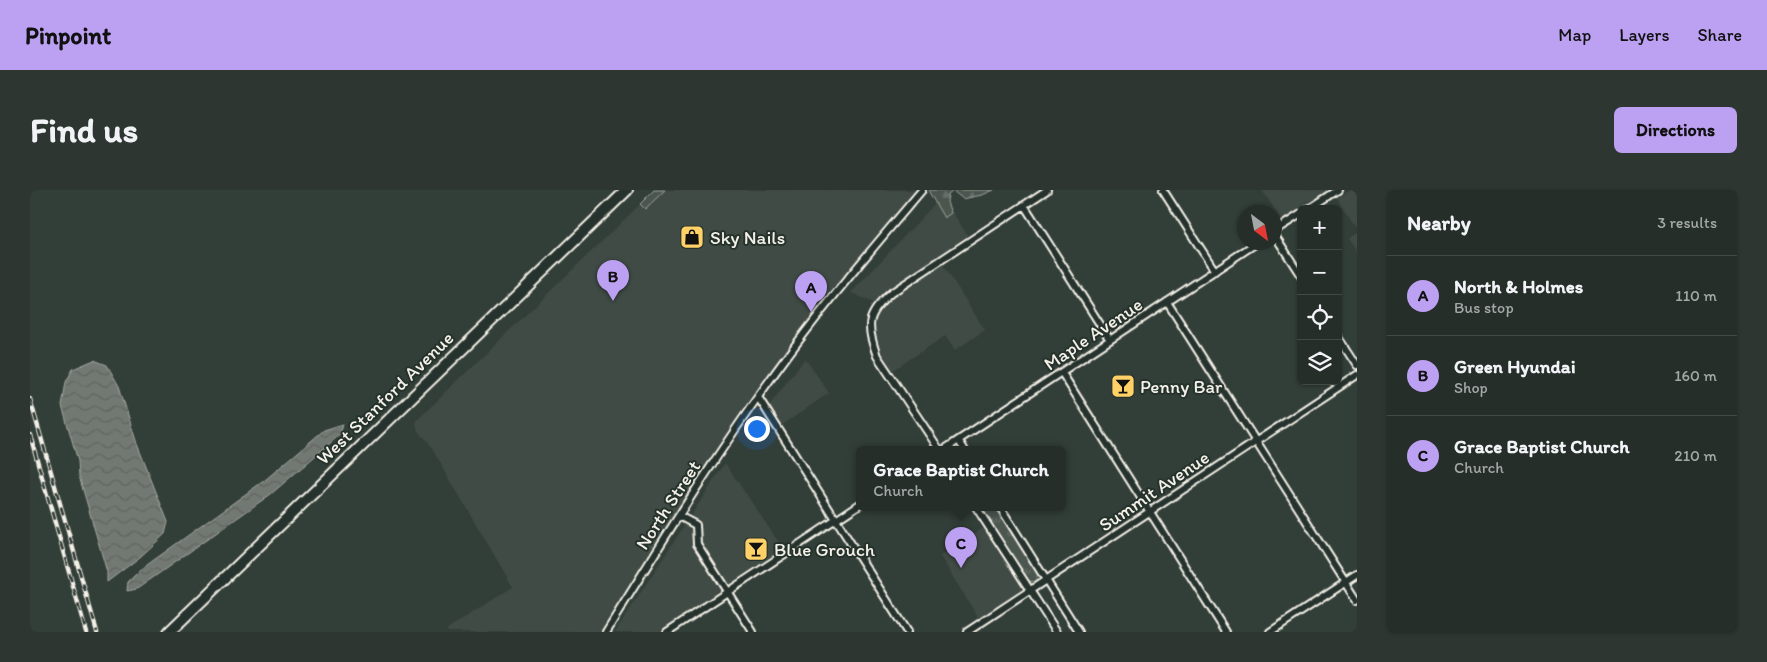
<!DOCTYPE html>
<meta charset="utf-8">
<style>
:root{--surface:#262e2a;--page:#2e3632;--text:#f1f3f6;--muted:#a4a8a8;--line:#424a47;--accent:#bca0f2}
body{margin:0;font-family:Itim,sans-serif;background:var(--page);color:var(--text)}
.controls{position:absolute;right:15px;top:15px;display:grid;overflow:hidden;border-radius:8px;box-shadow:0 1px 4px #0004}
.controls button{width:45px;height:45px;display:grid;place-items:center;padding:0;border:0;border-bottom:1px solid var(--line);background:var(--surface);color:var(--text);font:25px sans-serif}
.compass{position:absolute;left:1207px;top:15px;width:45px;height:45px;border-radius:50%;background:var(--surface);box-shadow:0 1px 4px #0004;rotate:148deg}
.you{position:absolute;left:726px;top:238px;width:18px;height:18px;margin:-12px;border:4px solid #fff;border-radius:50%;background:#1a73e8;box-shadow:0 0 0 8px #1a73e833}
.badge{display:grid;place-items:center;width:32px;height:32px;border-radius:50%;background:var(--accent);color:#111;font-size:16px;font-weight:700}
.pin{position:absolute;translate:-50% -41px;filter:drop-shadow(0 1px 2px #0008)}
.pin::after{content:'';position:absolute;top:26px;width:18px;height:15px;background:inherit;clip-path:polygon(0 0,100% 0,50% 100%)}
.popup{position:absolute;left:826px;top:256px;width:210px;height:65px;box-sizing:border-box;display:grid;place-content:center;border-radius:8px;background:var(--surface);filter:drop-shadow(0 1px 4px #0005);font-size:16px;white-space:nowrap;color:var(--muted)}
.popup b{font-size:19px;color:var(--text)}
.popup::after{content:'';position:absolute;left:50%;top:100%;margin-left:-10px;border:10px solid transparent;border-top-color:var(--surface)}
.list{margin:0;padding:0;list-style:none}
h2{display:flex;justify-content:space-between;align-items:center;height:65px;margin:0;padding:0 20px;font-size:21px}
h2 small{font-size:16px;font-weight:400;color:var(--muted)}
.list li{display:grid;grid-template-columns:32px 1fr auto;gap:15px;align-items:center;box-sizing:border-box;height:80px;padding:0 20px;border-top:1px solid var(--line)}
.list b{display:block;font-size:19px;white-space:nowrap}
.list p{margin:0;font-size:16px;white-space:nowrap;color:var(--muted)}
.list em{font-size:16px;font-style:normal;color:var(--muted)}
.icon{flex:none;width:28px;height:28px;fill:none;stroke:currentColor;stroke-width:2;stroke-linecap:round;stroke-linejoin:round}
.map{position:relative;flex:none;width:1327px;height:442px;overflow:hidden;border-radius:8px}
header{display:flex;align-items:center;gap:30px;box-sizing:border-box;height:70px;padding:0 25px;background:var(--accent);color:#111}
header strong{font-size:24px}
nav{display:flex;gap:28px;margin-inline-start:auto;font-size:18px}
.intro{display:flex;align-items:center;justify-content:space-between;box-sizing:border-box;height:120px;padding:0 30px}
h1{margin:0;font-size:35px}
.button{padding:12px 22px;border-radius:8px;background:var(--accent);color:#111;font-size:18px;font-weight:700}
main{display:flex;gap:30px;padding:0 30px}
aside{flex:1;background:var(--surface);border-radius:8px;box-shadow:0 1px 4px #0004}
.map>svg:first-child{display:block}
.built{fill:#404b44}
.grass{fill:url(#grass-tufts);stroke:#a0a49c}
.forest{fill:url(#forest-firs);stroke:#a0a49c}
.water{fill:url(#water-waves);stroke:#a6a9a1}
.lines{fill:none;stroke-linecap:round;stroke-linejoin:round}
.street-casing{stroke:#f4f1e8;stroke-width:10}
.primary-casing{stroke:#f4f1e8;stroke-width:14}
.street{stroke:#26332d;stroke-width:6}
.primary{stroke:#26332d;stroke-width:10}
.rail-casing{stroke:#f4f1e8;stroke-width:4.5}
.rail{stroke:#26332d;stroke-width:2.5;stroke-dasharray:8;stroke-linecap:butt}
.labels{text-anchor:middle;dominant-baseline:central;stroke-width:4;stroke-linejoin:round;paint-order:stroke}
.poi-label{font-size:19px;fill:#f4f1e8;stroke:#26332d;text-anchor:start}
.street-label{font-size:19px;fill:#f4f1e8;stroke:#26332d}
</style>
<header>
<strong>Pinpoint</strong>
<nav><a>Map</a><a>Layers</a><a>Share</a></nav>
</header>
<div class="intro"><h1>Find us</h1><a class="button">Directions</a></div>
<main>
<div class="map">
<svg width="1327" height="442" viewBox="0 0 1327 442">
<defs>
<pattern id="grass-tufts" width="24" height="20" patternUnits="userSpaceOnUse" patternTransform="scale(1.25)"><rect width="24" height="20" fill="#4c564f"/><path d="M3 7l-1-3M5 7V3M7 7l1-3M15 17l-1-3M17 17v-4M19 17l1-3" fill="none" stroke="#666f68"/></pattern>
<pattern id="forest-firs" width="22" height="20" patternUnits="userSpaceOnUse" patternTransform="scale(1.25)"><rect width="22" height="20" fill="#4c564f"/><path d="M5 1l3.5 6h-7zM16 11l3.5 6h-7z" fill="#666f68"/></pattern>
<pattern id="water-waves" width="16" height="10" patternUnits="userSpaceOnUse" patternTransform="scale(1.25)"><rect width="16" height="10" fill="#727972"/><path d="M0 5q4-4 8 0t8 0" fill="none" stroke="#60635e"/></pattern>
</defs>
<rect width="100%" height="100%" fill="#323e38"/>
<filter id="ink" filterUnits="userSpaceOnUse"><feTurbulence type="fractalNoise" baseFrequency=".02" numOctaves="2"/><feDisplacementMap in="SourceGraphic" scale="10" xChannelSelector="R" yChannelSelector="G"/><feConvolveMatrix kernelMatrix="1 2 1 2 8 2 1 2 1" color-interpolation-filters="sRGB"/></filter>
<g filter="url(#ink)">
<path class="built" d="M 625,0 L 885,0 L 799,103 L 722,206 L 647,318 L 570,442 L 418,442 L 417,439 L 483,397 L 402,259 L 388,241 L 386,234 L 387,230 Z
M 1232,0 L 1299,0 L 1252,31 Z
M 1320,0 L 1327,0 L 1327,41 L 1307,8 Z
M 912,6 L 938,46 L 856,100 L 844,113 L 821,103 Z
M 1327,42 L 1327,64 L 1317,48 Z
M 913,75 L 955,140 L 925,160 L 915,146 L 862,181 L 852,164 L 845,145 L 844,137 L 845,125 L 852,116 L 864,105 Z
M 775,168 L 799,203 L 751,236 L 738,217 Z
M 695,273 L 754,360 L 629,442 L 585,442 Z
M 955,337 L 995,399 L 949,429 L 910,366 Z"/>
<path class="grass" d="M 624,0 L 635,0 L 615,19 L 610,14 Z
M 950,317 L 966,317 L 1008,383 L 1006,391 L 1004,392 L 999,391 Z"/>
<path class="forest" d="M 900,0 L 964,0 L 952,5 L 933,9 L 923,1 L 918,5 L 917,12 L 921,23 L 914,28 L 899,2 Z"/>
<path class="water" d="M 64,170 L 77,175 L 89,196 L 107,254 L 138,332 L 135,344 L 110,367 L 77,392 L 77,382 L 49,286 L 48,271 L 32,216 L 36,192 L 43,179 Z
M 313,234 L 311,242 L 306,248 L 241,304 L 107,399 L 97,401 L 98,392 L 110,380 L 235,290 L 294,240 Z"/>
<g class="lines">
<g class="street-casing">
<path id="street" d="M 1133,0 L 1185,81
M 994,15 L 1080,150
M 1279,19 L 1308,0
M 1244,41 L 1271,24
M 1244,44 L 1271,86
M 1137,112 L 1327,410
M 1308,146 L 1327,175
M 1032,183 L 1196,442
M 728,207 L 877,442
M 929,251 L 934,259
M 909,259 L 847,166 C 836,135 836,125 861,103 L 1017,0
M 915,259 L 1228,52
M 946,317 L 1027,442
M 970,317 L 1049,442
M 649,326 L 666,335 L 667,354 L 723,442
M 576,442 C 635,347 694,251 761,161 C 802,106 847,53 892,0
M 637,442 L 830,314
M 937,442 L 1327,185
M 1240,442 L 1327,385"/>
</g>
<g class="primary-casing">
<path id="primary" d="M 139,442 L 597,0"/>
</g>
<use href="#street" class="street"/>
<use href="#primary" class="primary"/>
<g class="rail-casing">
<path id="rail" d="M 0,209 L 67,442
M 0,245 L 56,442"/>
</g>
<use href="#rail" class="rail"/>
</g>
</g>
<defs>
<g id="shop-square" transform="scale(1.25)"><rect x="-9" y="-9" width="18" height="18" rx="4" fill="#ffd166" stroke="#26332d"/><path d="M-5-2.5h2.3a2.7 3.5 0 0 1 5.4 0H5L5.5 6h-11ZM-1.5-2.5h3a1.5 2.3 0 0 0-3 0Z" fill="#111"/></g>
<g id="bar-square" transform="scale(1.25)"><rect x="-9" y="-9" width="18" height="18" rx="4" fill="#ffd166" stroke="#26332d"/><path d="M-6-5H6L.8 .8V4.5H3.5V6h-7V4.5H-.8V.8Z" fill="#111"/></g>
</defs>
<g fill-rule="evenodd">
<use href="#shop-square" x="662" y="47"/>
<use href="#bar-square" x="1093" y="196"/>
<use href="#bar-square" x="726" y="359"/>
</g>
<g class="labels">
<g class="poi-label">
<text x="680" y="47">Sky Nails</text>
<text x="1110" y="196">Penny Bar</text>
<text x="744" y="359">Blue Grouch</text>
</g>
<g class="street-label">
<text transform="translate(1063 144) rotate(-34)">Maple Avenue</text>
<text transform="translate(355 208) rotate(-44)">West Stanford Avenue</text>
<text transform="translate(1124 301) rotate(-34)">Summit Avenue</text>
<text transform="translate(638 315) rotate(-57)">North Street</text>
</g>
</g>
</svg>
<div class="controls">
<button>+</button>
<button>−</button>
<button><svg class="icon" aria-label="locate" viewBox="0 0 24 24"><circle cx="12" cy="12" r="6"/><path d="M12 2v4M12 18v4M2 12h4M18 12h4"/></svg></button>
<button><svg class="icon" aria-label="layers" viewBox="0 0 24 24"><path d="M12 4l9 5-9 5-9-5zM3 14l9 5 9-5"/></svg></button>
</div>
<svg class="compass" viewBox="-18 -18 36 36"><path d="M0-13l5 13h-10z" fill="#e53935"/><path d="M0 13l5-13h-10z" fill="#a4a8a8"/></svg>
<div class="you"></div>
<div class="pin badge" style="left:781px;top:122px">A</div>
<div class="pin badge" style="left:583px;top:111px">B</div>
<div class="pin badge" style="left:931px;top:378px">C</div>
<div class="popup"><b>Grace Baptist Church</b>Church</div>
</div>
<aside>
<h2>Nearby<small>3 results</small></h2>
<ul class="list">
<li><span class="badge">A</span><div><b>North &amp; Holmes</b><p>Bus stop</p></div><em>110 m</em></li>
<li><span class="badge">B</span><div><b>Green Hyundai</b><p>Shop</p></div><em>160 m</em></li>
<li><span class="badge">C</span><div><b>Grace Baptist Church</b><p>Church</p></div><em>210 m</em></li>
</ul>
</aside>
</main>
